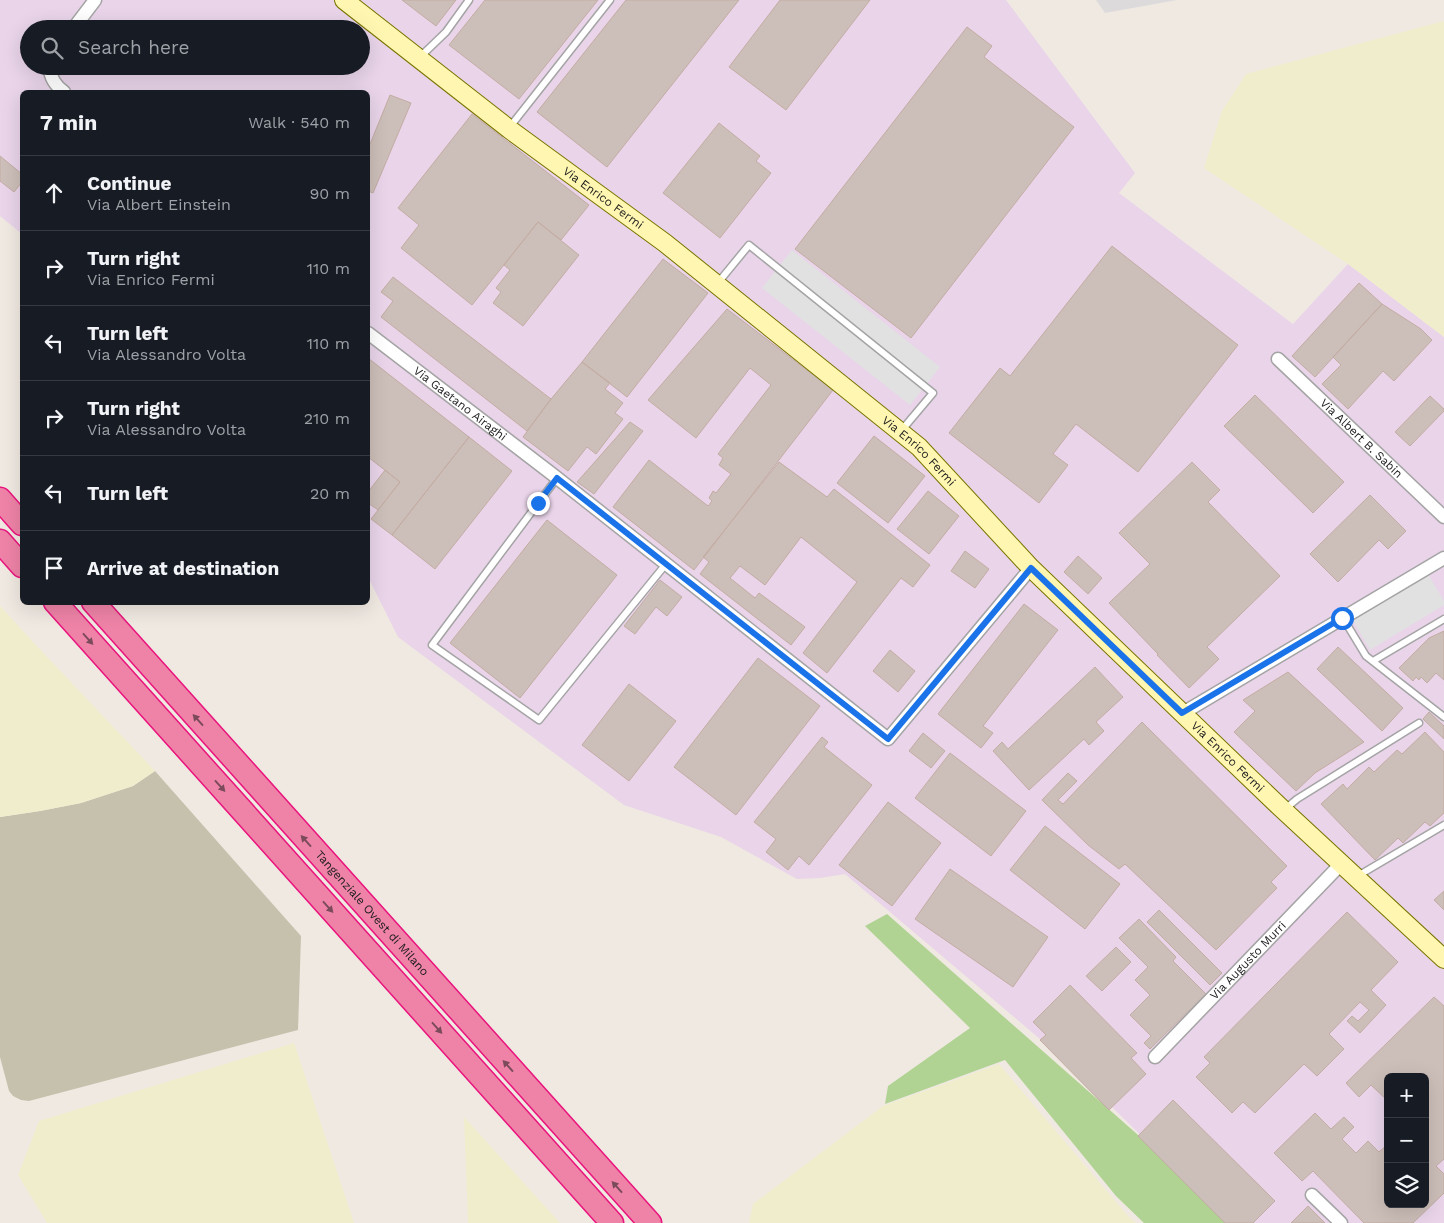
<!DOCTYPE html>
<meta charset="utf-8">
<style>
:root{--surface:#171b24;--page:#242831;--text:#f1f3f6;--muted:#9ea1a6;--line:#363941}
body{margin:0;font-family:"Work Sans",sans-serif;background:var(--page);color:var(--text)}
.controls{position:absolute;right:15px;bottom:15px;display:grid;overflow:hidden;border-radius:8px;box-shadow:0 5px 20px #0002}
.controls button{width:45px;height:45px;display:grid;place-items:center;padding:0;border:0;border-bottom:1px solid var(--line);background:var(--surface);color:var(--text);font:25px sans-serif}
.stop{position:absolute;width:15px;height:15px;margin:-11px;border:4px solid #1a73e8;border-radius:50%;background:#fff}
.stop.end{background:#1a73e8;border-color:#fff;box-shadow:0 1px 5px #0008}
.list{margin:0;padding:0;list-style:none}
h2{display:flex;justify-content:space-between;align-items:center;height:65px;margin:0;padding:0 20px;font-size:21px}
h2 small{font-size:16px;font-weight:400;color:var(--muted)}
.list li{display:grid;grid-template-columns:32px 1fr auto;gap:15px;align-items:center;box-sizing:border-box;height:75px;padding:0 20px;border-top:1px solid var(--line)}
.list b{display:block;font-size:19px;white-space:nowrap}
.list p{margin:0;font-size:16px;white-space:nowrap;color:var(--muted)}
.list em{font-size:16px;font-style:normal;color:var(--muted)}
.icon{flex:none;width:28px;height:28px;fill:none;stroke:currentColor;stroke-width:2;stroke-linecap:round;stroke-linejoin:round}
.map{position:relative;flex:none;width:1444px;height:1223px;overflow:hidden}
.search{position:absolute;background:var(--surface);box-shadow:0 5px 20px #0002;left:20px;top:20px;width:350px;height:55px;display:flex;align-items:center;gap:12px;box-sizing:border-box;padding:0 18px;border-radius:28px;color:var(--muted);font-size:19px}
.panel{position:absolute;background:var(--surface);box-shadow:0 5px 20px #0002;left:20px;top:90px;width:350px;height:515px;border-radius:8px}
.map>svg:first-child{display:block}
.residential{fill:#dcdadb}
.industrial{fill:#e9d4e9;fill-rule:evenodd}
.construction{fill:#c5c1ad}
.farmland{fill:#f0edcc}
.forest{fill:#b0d393}
.parking{fill:#e1e1e1}
.building{fill:#ccbeb8;stroke:#c3aca3}
.lines{fill:none;stroke-linecap:round;stroke-linejoin:round}
.lane-casing{stroke:#a4a4a4;stroke-width:9}
.street-casing{stroke:#a4a4a4;stroke-width:15}
.secondary-casing{stroke:#797400;stroke-width:20}
.highway-casing{stroke:#e9147d;stroke-width:25}
.lane{stroke:#fff;stroke-width:6}
.street{stroke:#fff;stroke-width:12}
.secondary{stroke:#fff7b1;stroke-width:18}
.highway{stroke:#ee83a7;stroke-width:22}
.oneway{fill:#7b4b5b}
.route{stroke:#1a73e8;stroke-width:6}
.labels{text-anchor:middle;dominant-baseline:central;stroke-width:5;stroke-linejoin:round;paint-order:stroke}
.street-label{font-size:12px;fill:#1d1d1d;stroke:#fff}
</style>
<div class="map">
<svg width="1444" height="1223" viewBox="0 0 1444 1223">
<rect width="100%" height="100%" fill="#f0e9e2"/>
<path class="residential" d="M 1096,0 L 1177,0 L 1105,13 Z"/>
<path class="industrial" d="M 0,0 L 1006,0 L 1135,173 L 1119,193 L 1293,324 L 1348,264 L 1444,337 L 1444,1223 L 1230,1223 L 1059,1055 L 845,874 L 820,878 L 797,879 L 721,837 L 624,805 L 398,637 L 368,577 L 368,92 L 22,92 L 22,234 L 0,216 ZM 29,29 L 361,29 L 361,66 L 29,66 ZM 1388,1077 L 1425,1077 L 1425,1204 L 1388,1204 Z"/>
<path class="construction" d="M 155,771 L 301,936 L 298,1030 L 29,1101 L 21,1100 L 13,1096 L 9,1091 L 0,1057 L 0,817 L 40,811 L 81,803 L 133,786 Z"/>
<path class="farmland" d="M 1444,21 L 1444,337 L 1348,264 L 1204,168 L 1222,111 L 1246,74 Z
M 0,606 L 34,643 L 155,771 L 133,786 L 81,803 L 40,811 L 0,817 Z
M 294,1043 L 354,1223 L 47,1223 L 18,1175 L 39,1121 Z
M 999,1064 L 1128,1216 L 1136,1223 L 749,1223 L 753,1204 L 883,1106 Z
M 464,1117 L 560,1223 L 468,1223 Z"/>
<path class="forest" d="M 887,914 L 1238,1223 L 1144,1223 L 1116,1196 L 1005,1060 L 885,1104 L 888,1086 L 970,1028 L 865,926 Z"/>
<path class="parking" d="M 792,250 L 940,367 L 910,405 L 762,288 Z
M 1428,574 L 1444,601 L 1444,605 L 1370,650 L 1352,619 Z"/>
<path class="building" d="M 402,0 L 456,0 L 436,26 Z
M 485,0 L 598,0 L 519,99 L 449,45 Z
M 626,0 L 739,0 L 607,167 L 537,112 Z
M 780,0 L 870,0 L 786,110 L 729,67 Z
M 967,27 L 992,46 L 984,57 L 1074,127 L 911,338 L 795,249 Z
M 390,95 L 411,103 L 373,193 L 368,191 L 368,149 Z
M 472,114 L 589,205 L 561,240 L 538,222 L 472,305 L 401,248 L 419,225 L 398,208 Z
M 719,123 L 760,156 L 756,161 L 771,173 L 720,238 L 663,193 Z
M 0,156 L 22,174 L 22,182 L 14,192 L 0,181 Z
M 538,222 L 579,255 L 523,326 L 493,303 L 501,292 L 496,288 L 510,270 L 504,265 Z
M 1112,246 L 1238,345 L 1138,472 L 1076,424 L 1053,454 L 1068,465 L 1039,503 L 949,433 L 1000,368 L 1010,376 Z
M 663,259 L 708,293 L 627,397 L 582,362 Z
M 393,277 L 551,399 L 527,431 L 381,317 L 393,301 L 381,292 Z
M 1359,283 L 1382,304 L 1315,377 L 1292,356 Z
M 1382,304 L 1421,329 L 1432,340 L 1394,381 L 1383,371 L 1348,409 L 1322,384 L 1341,365 L 1333,357 Z
M 727,309 L 833,390 L 694,570 L 613,507 L 649,460 L 708,506 L 712,501 L 709,498 L 713,491 L 716,493 L 731,474 L 719,465 L 723,458 L 718,454 L 771,385 L 750,368 L 696,438 L 648,400 Z
M 368,358 L 469,437 L 392,535 L 371,519 L 400,482 L 368,457 Z
M 582,362 L 610,383 L 605,389 L 623,403 L 615,413 L 623,419 L 596,454 L 587,447 L 568,471 L 523,437 L 551,399 Z
M 1255,395 L 1344,482 L 1313,513 L 1224,426 Z
M 1430,396 L 1444,409 L 1444,411 L 1410,446 L 1395,432 Z
M 630,422 L 643,431 L 594,494 L 577,482 Z
M 874,436 L 925,476 L 888,523 L 837,483 Z
M 469,437 L 512,471 L 435,569 L 392,535 Z
M 779,462 L 827,497 L 834,489 L 930,565 L 913,587 L 901,578 L 827,673 L 803,653 L 857,582 L 801,537 L 765,585 L 740,566 L 730,578 L 755,598 L 759,593 L 805,627 L 791,645 L 700,574 L 709,562 L 703,557 Z
M 1192,462 L 1220,490 L 1208,502 L 1280,576 L 1207,647 L 1219,659 L 1189,688 L 1157,655 L 1158,654 L 1109,603 L 1150,564 L 1119,533 Z
M 385,470 L 400,482 L 378,510 L 368,503 L 368,492 Z
M 928,491 L 959,516 L 929,554 L 897,529 Z
M 1370,495 L 1406,531 L 1388,549 L 1379,540 L 1338,582 L 1310,554 Z
M 547,520 L 617,575 L 520,698 L 450,643 Z
M 965,551 L 989,569 L 975,588 L 951,571 Z
M 1078,556 L 1102,578 L 1088,594 L 1064,572 Z
M 660,580 L 682,597 L 667,616 L 656,607 L 635,634 L 624,626 Z
M 1024,604 L 1058,630 L 983,726 L 993,733 L 981,748 L 938,714 Z
M 1444,631 L 1444,680 L 1436,673 L 1427,683 L 1421,677 L 1419,680 L 1416,677 L 1413,681 L 1399,668 L 1429,638 Z
M 1338,647 L 1403,708 L 1382,731 L 1317,669 Z
M 890,650 L 915,671 L 898,692 L 873,671 Z
M 758,658 L 820,706 L 736,815 L 674,767 Z
M 1095,667 L 1123,697 L 1096,722 L 1104,731 L 1089,745 L 1084,739 L 1029,790 L 993,751 L 1002,742 L 1008,749 Z
M 1288,672 L 1364,742 L 1315,773 L 1296,791 L 1234,732 L 1255,711 L 1243,700 Z
M 629,684 L 676,721 L 629,781 L 582,745 Z
M 1429,712 L 1444,726 L 1444,739 L 1423,719 Z
M 1142,722 L 1287,866 L 1271,882 L 1277,888 L 1216,950 L 1125,864 L 1119,869 L 1088,845 L 1042,800 L 1068,773 L 1077,781 L 1058,800 L 1063,804 Z
M 1425,732 L 1444,752 L 1444,813 L 1430,826 L 1425,822 L 1403,843 L 1398,838 L 1375,860 L 1321,804 L 1343,784 L 1347,789 L 1369,767 L 1374,772 L 1397,750 L 1402,754 Z
M 923,733 L 945,751 L 931,768 L 909,751 Z
M 822,737 L 828,742 L 824,747 L 872,785 L 809,865 L 799,856 L 788,870 L 766,852 L 776,839 L 754,822 Z
M 950,753 L 1026,811 L 991,856 L 915,798 Z
M 888,802 L 941,843 L 892,906 L 839,865 Z
M 1045,826 L 1120,884 L 1085,929 L 1010,870 Z
M 950,869 L 1048,937 L 1013,987 L 915,919 Z
M 1444,891 L 1444,910 L 1434,900 Z
M 1159,910 L 1222,973 L 1210,985 L 1147,922 Z
M 1347,912 L 1398,962 L 1371,990 L 1386,1005 L 1360,1033 L 1347,1021 L 1352,1016 L 1358,1021 L 1369,1010 L 1360,1002 L 1329,1034 L 1344,1049 L 1317,1076 L 1304,1064 L 1255,1113 L 1243,1102 L 1232,1113 L 1196,1077 L 1210,1063 L 1204,1057 Z
M 1139,919 L 1176,957 L 1173,961 L 1206,994 L 1150,1049 L 1144,1043 L 1151,1036 L 1130,1015 L 1150,995 L 1135,980 L 1148,967 L 1119,938 Z
M 1116,947 L 1131,962 L 1102,991 L 1086,976 Z
M 1070,985 L 1137,1053 L 1131,1058 L 1146,1074 L 1109,1110 L 1040,1040 L 1046,1035 L 1033,1022 Z
M 1434,997 L 1444,1006 L 1444,1159 L 1436,1166 L 1444,1174 L 1444,1193 L 1413,1223 L 1364,1223 L 1313,1171 L 1302,1181 L 1274,1153 L 1315,1113 L 1331,1129 L 1344,1117 L 1354,1127 L 1342,1139 L 1356,1153 L 1368,1141 L 1379,1152 L 1388,1144 L 1388,1204 L 1425,1204 L 1425,1077 L 1388,1077 L 1388,1101 L 1371,1085 L 1359,1097 L 1346,1083 Z
M 1173,1100 L 1275,1201 L 1253,1223 L 1225,1223 L 1138,1136 Z
M 1308,1206 L 1325,1223 L 1291,1223 Z"/>
<g class="lines">
<g class="lane-casing">
<path id="lane" d="M 419,58 L 446,32 L 469,0
M 509,128 L 610,0
M 717,284 L 749,245 L 933,393 L 901,431
M 557,478 L 432,645 L 539,720 L 666,564
M 1343,618 L 1366,656 L 1444,717
M 1373,661 L 1444,619
M 1284,810 L 1297,799 L 1419,723
M 1356,877 L 1444,825"/>
</g>
<g class="street-casing">
<g id="street">
<path d="M 73,29 L 95,0"/>
<path d="M 49,66 C 51,79 55,85 64,92"/>
<path id="s1" d="M 368,333 L 552,474 L 888,739 L 1031,568"/>
<path id="s2" d="M 1278,359 L 1444,517"/>
<path d="M 1183,713 L 1444,558"/>
<path id="s3" d="M 1155,1057 L 1341,864"/>
<path d="M 1312,1195 L 1341,1223"/>
</g>
</g>
<g class="secondary-casing">
<g id="secondary">
<path id="s4" d="M 344,0 L 509,129 L 665,243 L 919,447 L 1031,568 L 1279,806 L 1444,959"/>
</g>
</g>
<g class="highway-casing">
<g id="highway">
<path d="M 0,499 L 22,524"/>
<path d="M 0,541 L 22,566"/>
<path d="M 55,602 L 612,1223"/>
<path id="s5" d="M 93,602 L 650,1223"/>
</g>
</g>
<use href="#lane" class="lane"/>
<use href="#street" class="street"/>
<use href="#secondary" class="secondary"/>
<use href="#highway" class="highway"/>
</g>
<defs><path id="oneway-solid" d="M-6-.8H1V-3.2L6.5 0L1 3.2V.8H-6Z" transform="scale(1.25)"/></defs>
<g class="oneway">
<use href="#oneway-solid" transform="translate(88 639) rotate(48)"/>
<use href="#oneway-solid" transform="translate(198 720) rotate(-132)"/>
<use href="#oneway-solid" transform="translate(220 786) rotate(48)"/>
<use href="#oneway-solid" transform="translate(306 841) rotate(-132)"/>
<use href="#oneway-solid" transform="translate(328 907) rotate(48)"/>
<use href="#oneway-solid" transform="translate(437 1028) rotate(48)"/>
<use href="#oneway-solid" transform="translate(508 1066) rotate(-132)"/>
<use href="#oneway-solid" transform="translate(617 1187) rotate(-132)"/>
</g>
<g class="lines">
<path class="route" d="M 538,503 L 557,478 L 888,739 L 1031,568 L 1182,713 L 1342,618"/>
</g>
<g class="labels">
<g class="street-label">
<text stroke="none"><textPath href="#s4" startOffset="326">Via Enrico Fermi</textPath></text>
<text stroke="none"><textPath href="#s1" startOffset="116">Via Gaetano Airaghi</textPath></text>
<text stroke="none"><textPath href="#s2" startOffset="115">Via Albert B. Sabin</textPath></text>
<text stroke="none"><textPath href="#s4" startOffset="731">Via Enrico Fermi</textPath></text>
<text stroke="none"><textPath href="#s4" startOffset="1166">Via Enrico Fermi</textPath></text>
<text stroke="none"><textPath href="#s5" startOffset="418">Tangenziale Ovest di Milano</textPath></text>
<text stroke="none"><textPath href="#s3" startOffset="134">Via Augusto Murri</textPath></text>
</g>
</g>
</svg>
<div class="controls">
<button>+</button>
<button>−</button>
<button><svg class="icon" aria-label="layers" viewBox="0 0 24 24"><path d="M12 4l9 5-9 5-9-5zM3 14l9 5 9-5"/></svg></button>
</div>
<div class="stop" style="left:1342px;top:618px"></div>
<div class="stop end" style="left:538px;top:503px"></div>
<div class="search"><svg class="icon" aria-label="search" viewBox="0 0 24 24"><circle cx="10" cy="10" r="6"/><path d="M15 15l6 6"/></svg>Search here</div>
<section class="panel">
<h2>7 min<small>Walk · 540 m</small></h2>
<ul class="list">
<li><svg class="icon" aria-label="ahead" viewBox="0 0 24 24"><path d="M12 20V5M6 11l6-6 6 6"/></svg><div><b>Continue</b><p>Via Albert Einstein</p></div><em>90 m</em></li>
<li><svg class="icon" aria-label="right" viewBox="0 0 24 24"><path d="M7 20v-9h11M14 6l5 5-5 5"/></svg><div><b>Turn right</b><p>Via Enrico Fermi</p></div><em>110 m</em></li>
<li><svg class="icon" aria-label="left" viewBox="0 0 24 24"><path d="M17 20v-9H6M10 6l-5 5 5 5"/></svg><div><b>Turn left</b><p>Via Alessandro Volta</p></div><em>110 m</em></li>
<li><svg class="icon" aria-label="right" viewBox="0 0 24 24"><path d="M7 20v-9h11M14 6l5 5-5 5"/></svg><div><b>Turn right</b><p>Via Alessandro Volta</p></div><em>210 m</em></li>
<li><svg class="icon" aria-label="left" viewBox="0 0 24 24"><path d="M17 20v-9H6M10 6l-5 5 5 5"/></svg><div><b>Turn left</b></div><em>20 m</em></li>
<li><svg class="icon" aria-label="arrive" viewBox="0 0 24 24"><path d="M6 21V4h12l-3 4 3 4H6"/></svg><div><b>Arrive at destination</b></div></li>
</ul>
</section>
</div>
